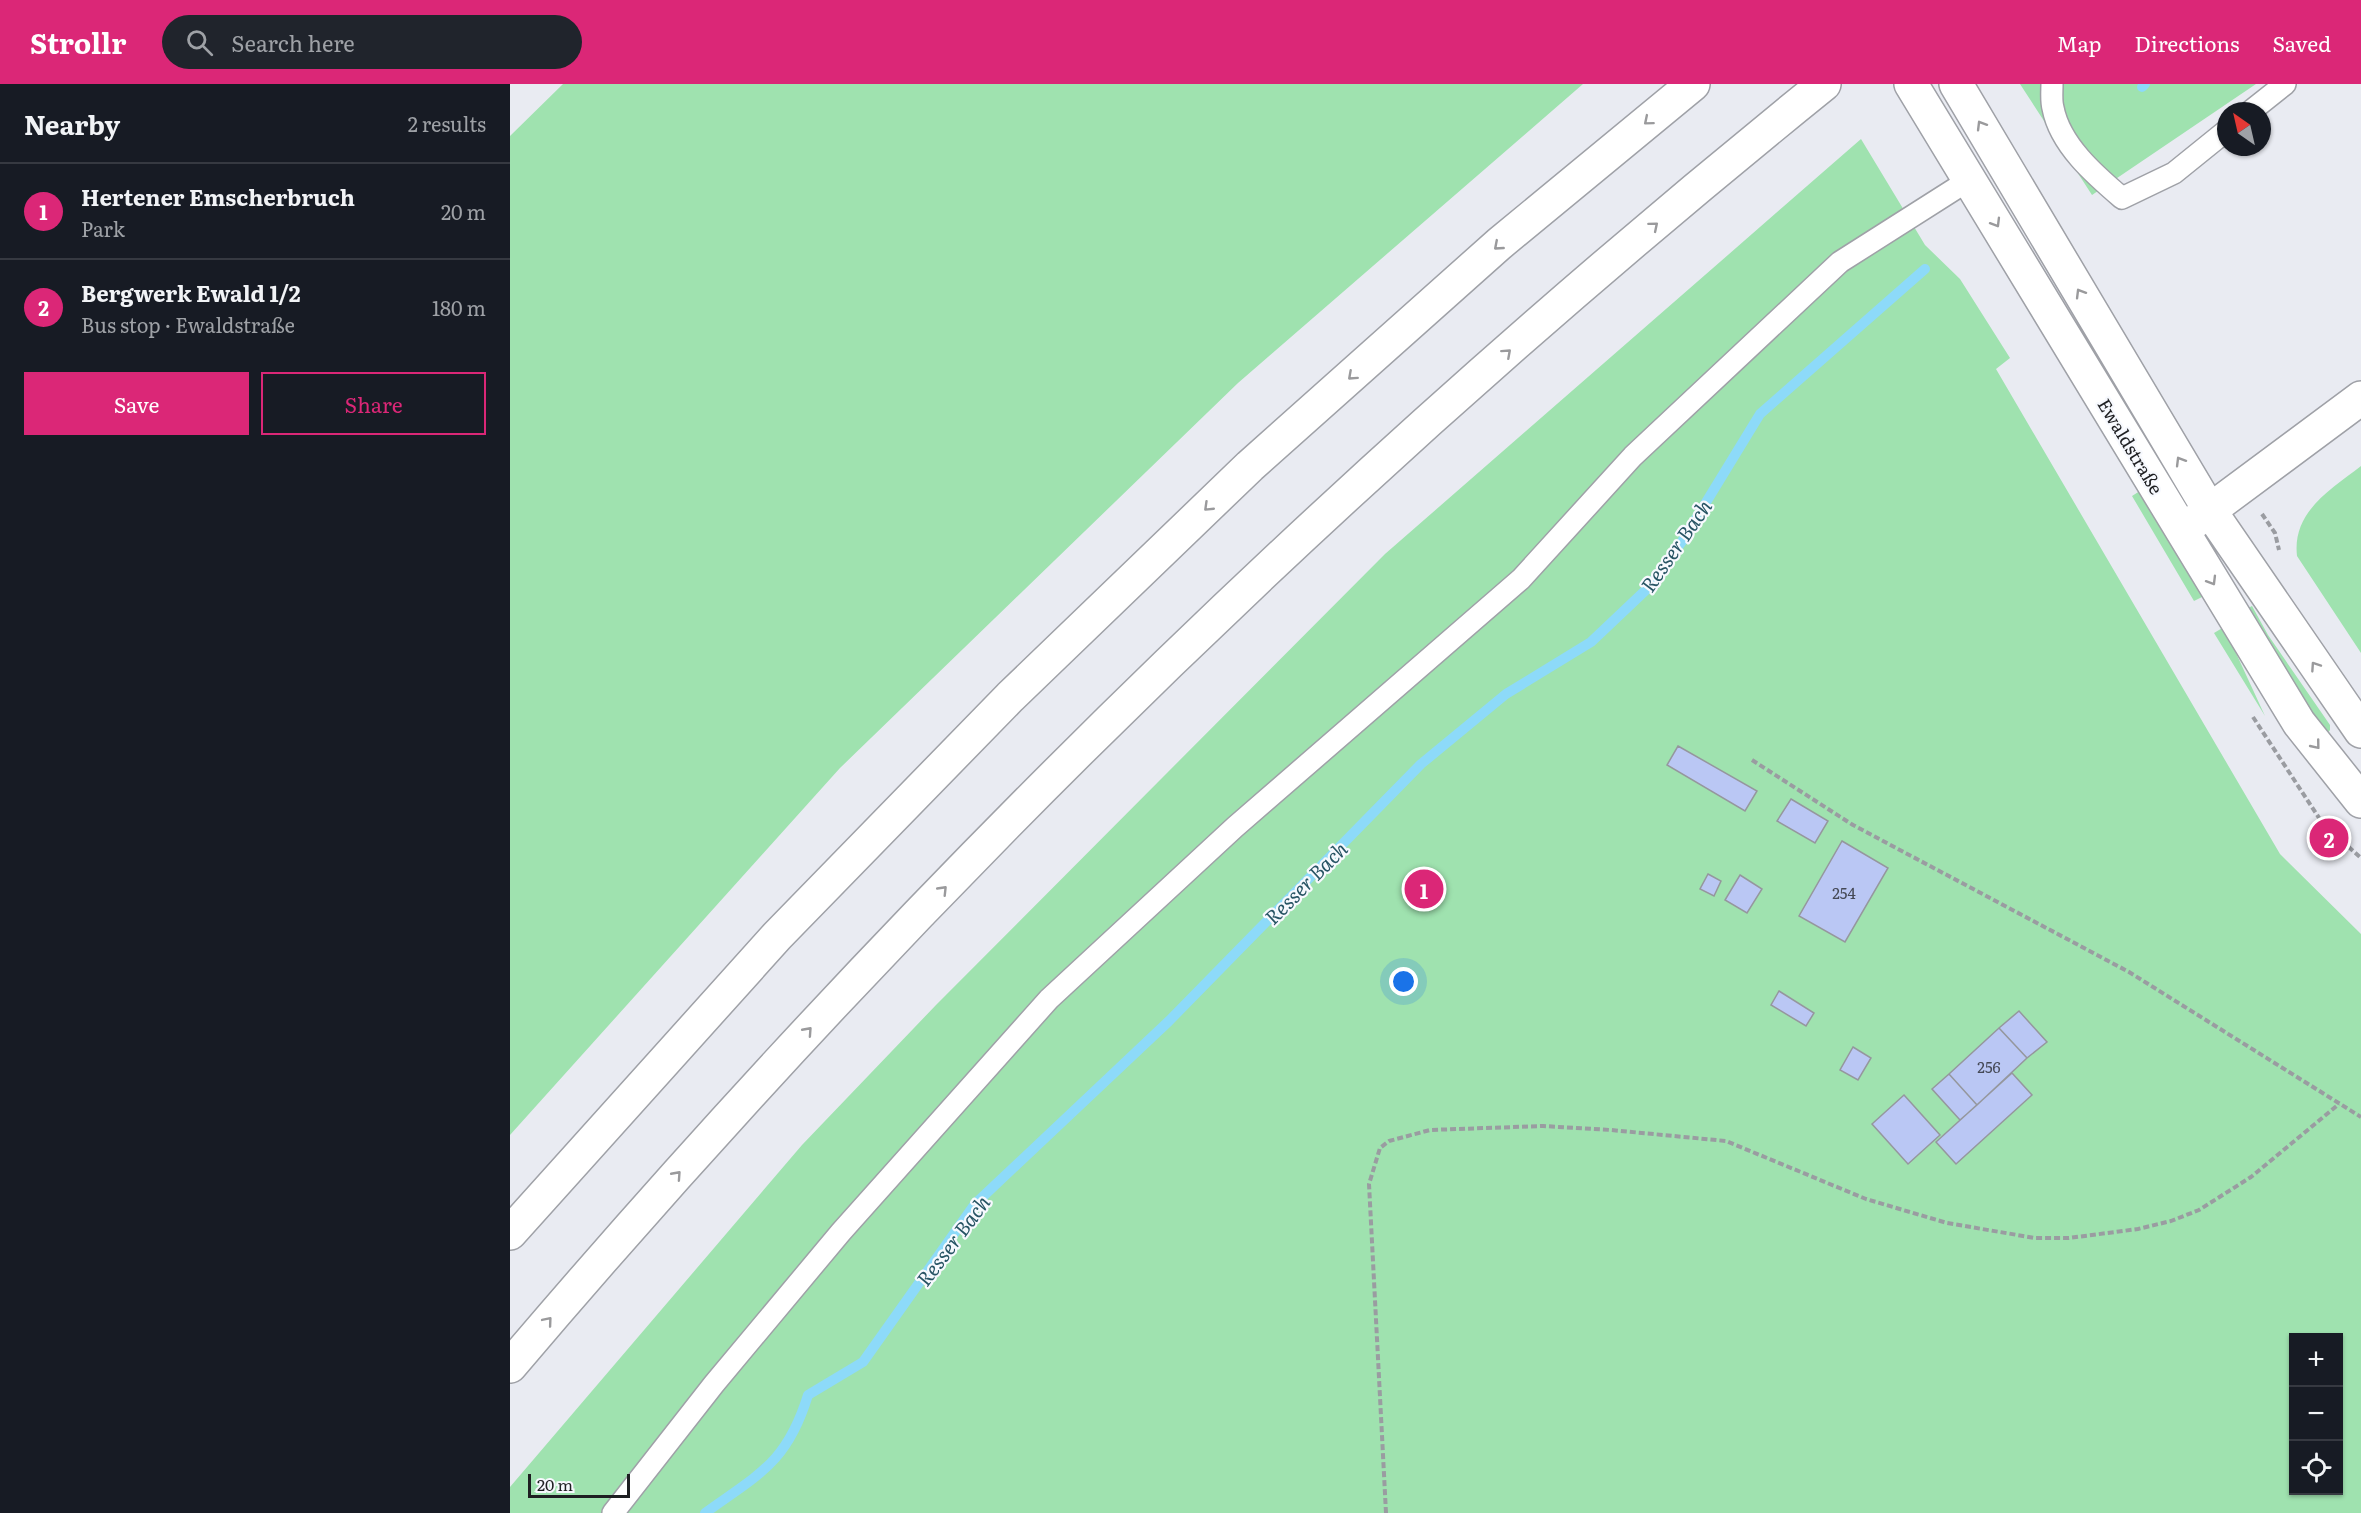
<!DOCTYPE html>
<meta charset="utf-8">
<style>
:root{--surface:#171b24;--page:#20242c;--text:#f1f3f6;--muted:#9ea1a6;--line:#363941;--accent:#db2777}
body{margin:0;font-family:Literata,serif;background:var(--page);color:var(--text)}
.controls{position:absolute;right:18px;bottom:18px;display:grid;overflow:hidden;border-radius:0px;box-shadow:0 2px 4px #0004}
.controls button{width:54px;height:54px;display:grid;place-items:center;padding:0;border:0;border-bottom:2px solid var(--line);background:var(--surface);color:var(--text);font:30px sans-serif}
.compass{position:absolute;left:1707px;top:18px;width:54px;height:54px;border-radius:50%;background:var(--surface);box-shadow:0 2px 4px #0004;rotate:326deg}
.scale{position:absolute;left:18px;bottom:15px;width:102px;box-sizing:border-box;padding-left:6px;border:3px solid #1e1f22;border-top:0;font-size:16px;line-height:21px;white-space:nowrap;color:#1e1f22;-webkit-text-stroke:4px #f7f9fe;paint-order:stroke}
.you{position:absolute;left:894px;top:898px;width:21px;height:21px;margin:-15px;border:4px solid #fff;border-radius:50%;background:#1a73e8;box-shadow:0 0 0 9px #1a73e833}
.badge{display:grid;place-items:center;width:39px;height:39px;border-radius:50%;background:var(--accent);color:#fff;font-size:20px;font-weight:700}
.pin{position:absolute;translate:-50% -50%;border:3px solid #fff;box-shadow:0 2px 6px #0006}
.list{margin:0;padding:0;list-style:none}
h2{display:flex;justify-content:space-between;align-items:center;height:78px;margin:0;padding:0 24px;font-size:26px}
h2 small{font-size:20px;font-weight:400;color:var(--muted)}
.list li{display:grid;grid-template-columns:39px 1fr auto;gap:18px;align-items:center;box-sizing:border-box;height:96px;padding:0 24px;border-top:2px solid var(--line)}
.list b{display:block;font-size:22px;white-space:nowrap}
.list p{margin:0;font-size:20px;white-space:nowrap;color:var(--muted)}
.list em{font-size:20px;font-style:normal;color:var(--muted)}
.actions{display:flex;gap:12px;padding:18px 24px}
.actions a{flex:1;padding:14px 0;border:2px solid var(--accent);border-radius:0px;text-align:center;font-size:21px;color:var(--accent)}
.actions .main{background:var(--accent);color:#fff}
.icon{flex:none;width:33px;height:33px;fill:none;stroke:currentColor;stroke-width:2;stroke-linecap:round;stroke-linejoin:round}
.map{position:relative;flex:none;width:1851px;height:1429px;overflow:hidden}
header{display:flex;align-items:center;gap:36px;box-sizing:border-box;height:84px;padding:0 30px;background:var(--accent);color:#fff}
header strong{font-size:28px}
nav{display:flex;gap:33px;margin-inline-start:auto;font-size:21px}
.search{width:420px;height:54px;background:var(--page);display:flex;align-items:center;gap:15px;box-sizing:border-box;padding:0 21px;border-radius:33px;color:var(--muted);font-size:22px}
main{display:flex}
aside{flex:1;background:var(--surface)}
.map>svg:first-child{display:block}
.green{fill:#9fe2af;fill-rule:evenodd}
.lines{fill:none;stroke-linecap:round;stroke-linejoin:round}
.stream{stroke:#8ddaf9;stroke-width:10}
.building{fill:#bac7f4;stroke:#95979d;stroke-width:1.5}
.service-casing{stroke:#9fa1a7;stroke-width:24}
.minor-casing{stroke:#9fa1a7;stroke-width:36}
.secondary-casing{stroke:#9fa1a7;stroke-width:36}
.motorway-casing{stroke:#9fa1a7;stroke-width:36}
.path{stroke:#9a9ca1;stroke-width:4;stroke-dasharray:6 3;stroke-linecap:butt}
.service{stroke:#fff;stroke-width:21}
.minor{stroke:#fff;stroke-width:33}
.secondary{stroke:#fff;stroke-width:33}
.motorway{stroke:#fff;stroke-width:33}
.oneway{stroke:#9a9a9c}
.labels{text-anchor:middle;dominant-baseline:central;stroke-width:4.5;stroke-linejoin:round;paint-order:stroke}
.number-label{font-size:15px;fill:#454956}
.street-label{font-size:18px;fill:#1e1f22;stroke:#f7f9fe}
.water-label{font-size:20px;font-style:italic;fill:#275464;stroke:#f7f9fe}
</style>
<header>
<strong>Strollr</strong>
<div class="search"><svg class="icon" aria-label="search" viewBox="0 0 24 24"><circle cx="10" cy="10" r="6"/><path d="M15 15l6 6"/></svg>Search here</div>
<nav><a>Map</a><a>Directions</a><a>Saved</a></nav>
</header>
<main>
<aside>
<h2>Nearby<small>2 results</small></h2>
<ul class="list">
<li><span class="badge">1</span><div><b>Hertener Emscherbruch</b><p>Park</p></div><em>20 m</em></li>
<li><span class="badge">2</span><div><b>Bergwerk Ewald 1/2</b><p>Bus stop · Ewaldstraße</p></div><em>180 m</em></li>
</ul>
<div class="actions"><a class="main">Save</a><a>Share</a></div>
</aside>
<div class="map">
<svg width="1851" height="1429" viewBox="0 0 1851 1429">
<rect width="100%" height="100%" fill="#e9ebf2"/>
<path class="green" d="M 53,0 L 1073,0 L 728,299 L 330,684 L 0,1051 L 0,52 Z
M 1510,0 L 1746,0 L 1582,111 Z
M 1351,55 L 1415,161 L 1450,195 L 1500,274 L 1486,285 L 1770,770 L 1851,850 L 1851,1429 L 0,1429 L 0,1403 L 292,1061 L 426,921 L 875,470 ZM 1784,1254 L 1828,1254 L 1828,1406 L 1784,1406 Z
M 1851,382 L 1851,569 L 1787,472 C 1782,428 1820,406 1851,382 Z
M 1633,405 L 1696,511 L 1684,517 L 1622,412 Z
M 1742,522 L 1758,551 L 1820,641 L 1820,646 L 1817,650 L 1730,528 Z
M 1714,543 L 1755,632 L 1704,549 Z"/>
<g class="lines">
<path class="stream" d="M 1632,3 L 1635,0
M 195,1429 C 249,1390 277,1379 298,1311 L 353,1278 L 465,1120 L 659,937 L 911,680 L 996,610 L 1081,558 L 1138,504 L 1173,456 L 1250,330 L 1415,185"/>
</g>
<path class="building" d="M 1168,662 L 1247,707 L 1235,727 L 1157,681 Z
M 1281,715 L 1318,737 L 1305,759 L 1267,737 Z
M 1332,757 L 1378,784 L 1335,858 L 1289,832 Z
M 1198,790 L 1211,797 L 1204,812 L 1190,805 Z
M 1230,791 L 1252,805 L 1237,829 L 1215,816 Z
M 1269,907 L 1304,929 L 1296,942 L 1261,921 Z
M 1509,927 L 1537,958 L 1517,974 L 1489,944 Z
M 1489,944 L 1517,974 L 1467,1021 L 1439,990 Z
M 1343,963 L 1361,974 L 1348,996 L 1330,986 Z
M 1502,989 L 1522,1011 L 1446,1080 L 1426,1058 Z
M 1439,990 L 1467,1021 L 1450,1036 L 1422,1005 Z
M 1394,1011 L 1430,1051 L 1398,1080 L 1362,1040 Z"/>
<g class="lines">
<g class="service-casing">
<path id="service" d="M 1542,0 C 1542,8 1541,17 1543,24 C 1550,61 1585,91 1612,114 L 1664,89 L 1716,47
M 1741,27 L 1775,0
M 103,1429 L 204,1300 L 331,1148 L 539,915 L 725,743 L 1011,495 L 1123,372 L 1330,178 L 1459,96"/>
</g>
<g class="minor-casing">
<path id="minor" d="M 1676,444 L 1851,314"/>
</g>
<g class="secondary-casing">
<path id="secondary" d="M 1401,0 L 1789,639 L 1851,717
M 1446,0 L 1700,427 L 1851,647"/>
</g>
<g class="motorway-casing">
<path id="motorway" d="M 0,1149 L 267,852 L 500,613 L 740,382 L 989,160 L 1183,0
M 0,1282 C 397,815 838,384 1314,0"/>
</g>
<path class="path" d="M 1752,430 L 1765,449 L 1769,466
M 1743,633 L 1813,740 L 1851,774
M 1242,676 L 1343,741 L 1619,888 L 1851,1033
M 876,1429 L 859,1100 L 870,1064 L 879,1057 L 920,1046 L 1033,1042 L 1101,1046 L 1216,1057 L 1356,1115 L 1437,1139 L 1525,1154 L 1559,1154 L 1628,1145 L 1661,1137 L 1689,1126 L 1741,1093 L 1829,1020"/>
<use href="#service" class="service"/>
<use href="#minor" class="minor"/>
<use href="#secondary" class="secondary"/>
<use href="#motorway" class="motorway"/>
</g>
<defs><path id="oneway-chevron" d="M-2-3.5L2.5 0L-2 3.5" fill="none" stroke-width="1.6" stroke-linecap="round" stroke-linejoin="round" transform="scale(1.5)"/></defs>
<g class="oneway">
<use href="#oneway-chevron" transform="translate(1138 37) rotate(140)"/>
<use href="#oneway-chevron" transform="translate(1471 41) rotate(-121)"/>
<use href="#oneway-chevron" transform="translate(1486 139) rotate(59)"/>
<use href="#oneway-chevron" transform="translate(1144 142) rotate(-40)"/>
<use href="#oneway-chevron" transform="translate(988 162) rotate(139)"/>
<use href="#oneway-chevron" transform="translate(1570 209) rotate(-121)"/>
<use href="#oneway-chevron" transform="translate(997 269) rotate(-42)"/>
<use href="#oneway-chevron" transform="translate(842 292) rotate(138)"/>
<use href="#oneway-chevron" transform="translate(1670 377) rotate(-121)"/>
<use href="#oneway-chevron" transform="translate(698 423) rotate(136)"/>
<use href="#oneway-chevron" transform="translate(1702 497) rotate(59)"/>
<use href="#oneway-chevron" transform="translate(1805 582) rotate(-124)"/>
<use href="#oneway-chevron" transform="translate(1806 661) rotate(51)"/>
<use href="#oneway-chevron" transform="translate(433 806) rotate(-46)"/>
<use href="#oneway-chevron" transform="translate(298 947) rotate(-48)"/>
<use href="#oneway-chevron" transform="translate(167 1091) rotate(-48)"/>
<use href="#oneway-chevron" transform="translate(38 1237) rotate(-50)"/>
</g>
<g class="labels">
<g class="number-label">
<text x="1334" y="808">254</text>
<text x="1479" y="982">256</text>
</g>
<g class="street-label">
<text transform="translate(1621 362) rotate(59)">Ewaldstraße</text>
</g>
<g class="water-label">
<text transform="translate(1165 461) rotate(-55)">Resser Bach</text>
<text transform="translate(795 798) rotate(-45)">Resser Bach</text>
<text transform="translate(442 1156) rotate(-53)">Resser Bach</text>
</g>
</g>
</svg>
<div class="controls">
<button>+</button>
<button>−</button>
<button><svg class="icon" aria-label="locate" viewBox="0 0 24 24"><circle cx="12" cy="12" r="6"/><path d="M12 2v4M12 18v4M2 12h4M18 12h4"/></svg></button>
</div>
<svg class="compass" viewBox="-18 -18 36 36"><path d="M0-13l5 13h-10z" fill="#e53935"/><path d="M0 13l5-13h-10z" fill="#9ea1a6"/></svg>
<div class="scale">20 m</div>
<div class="you"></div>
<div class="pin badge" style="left:914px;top:805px">1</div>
<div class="pin badge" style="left:1819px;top:754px">2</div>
</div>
</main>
